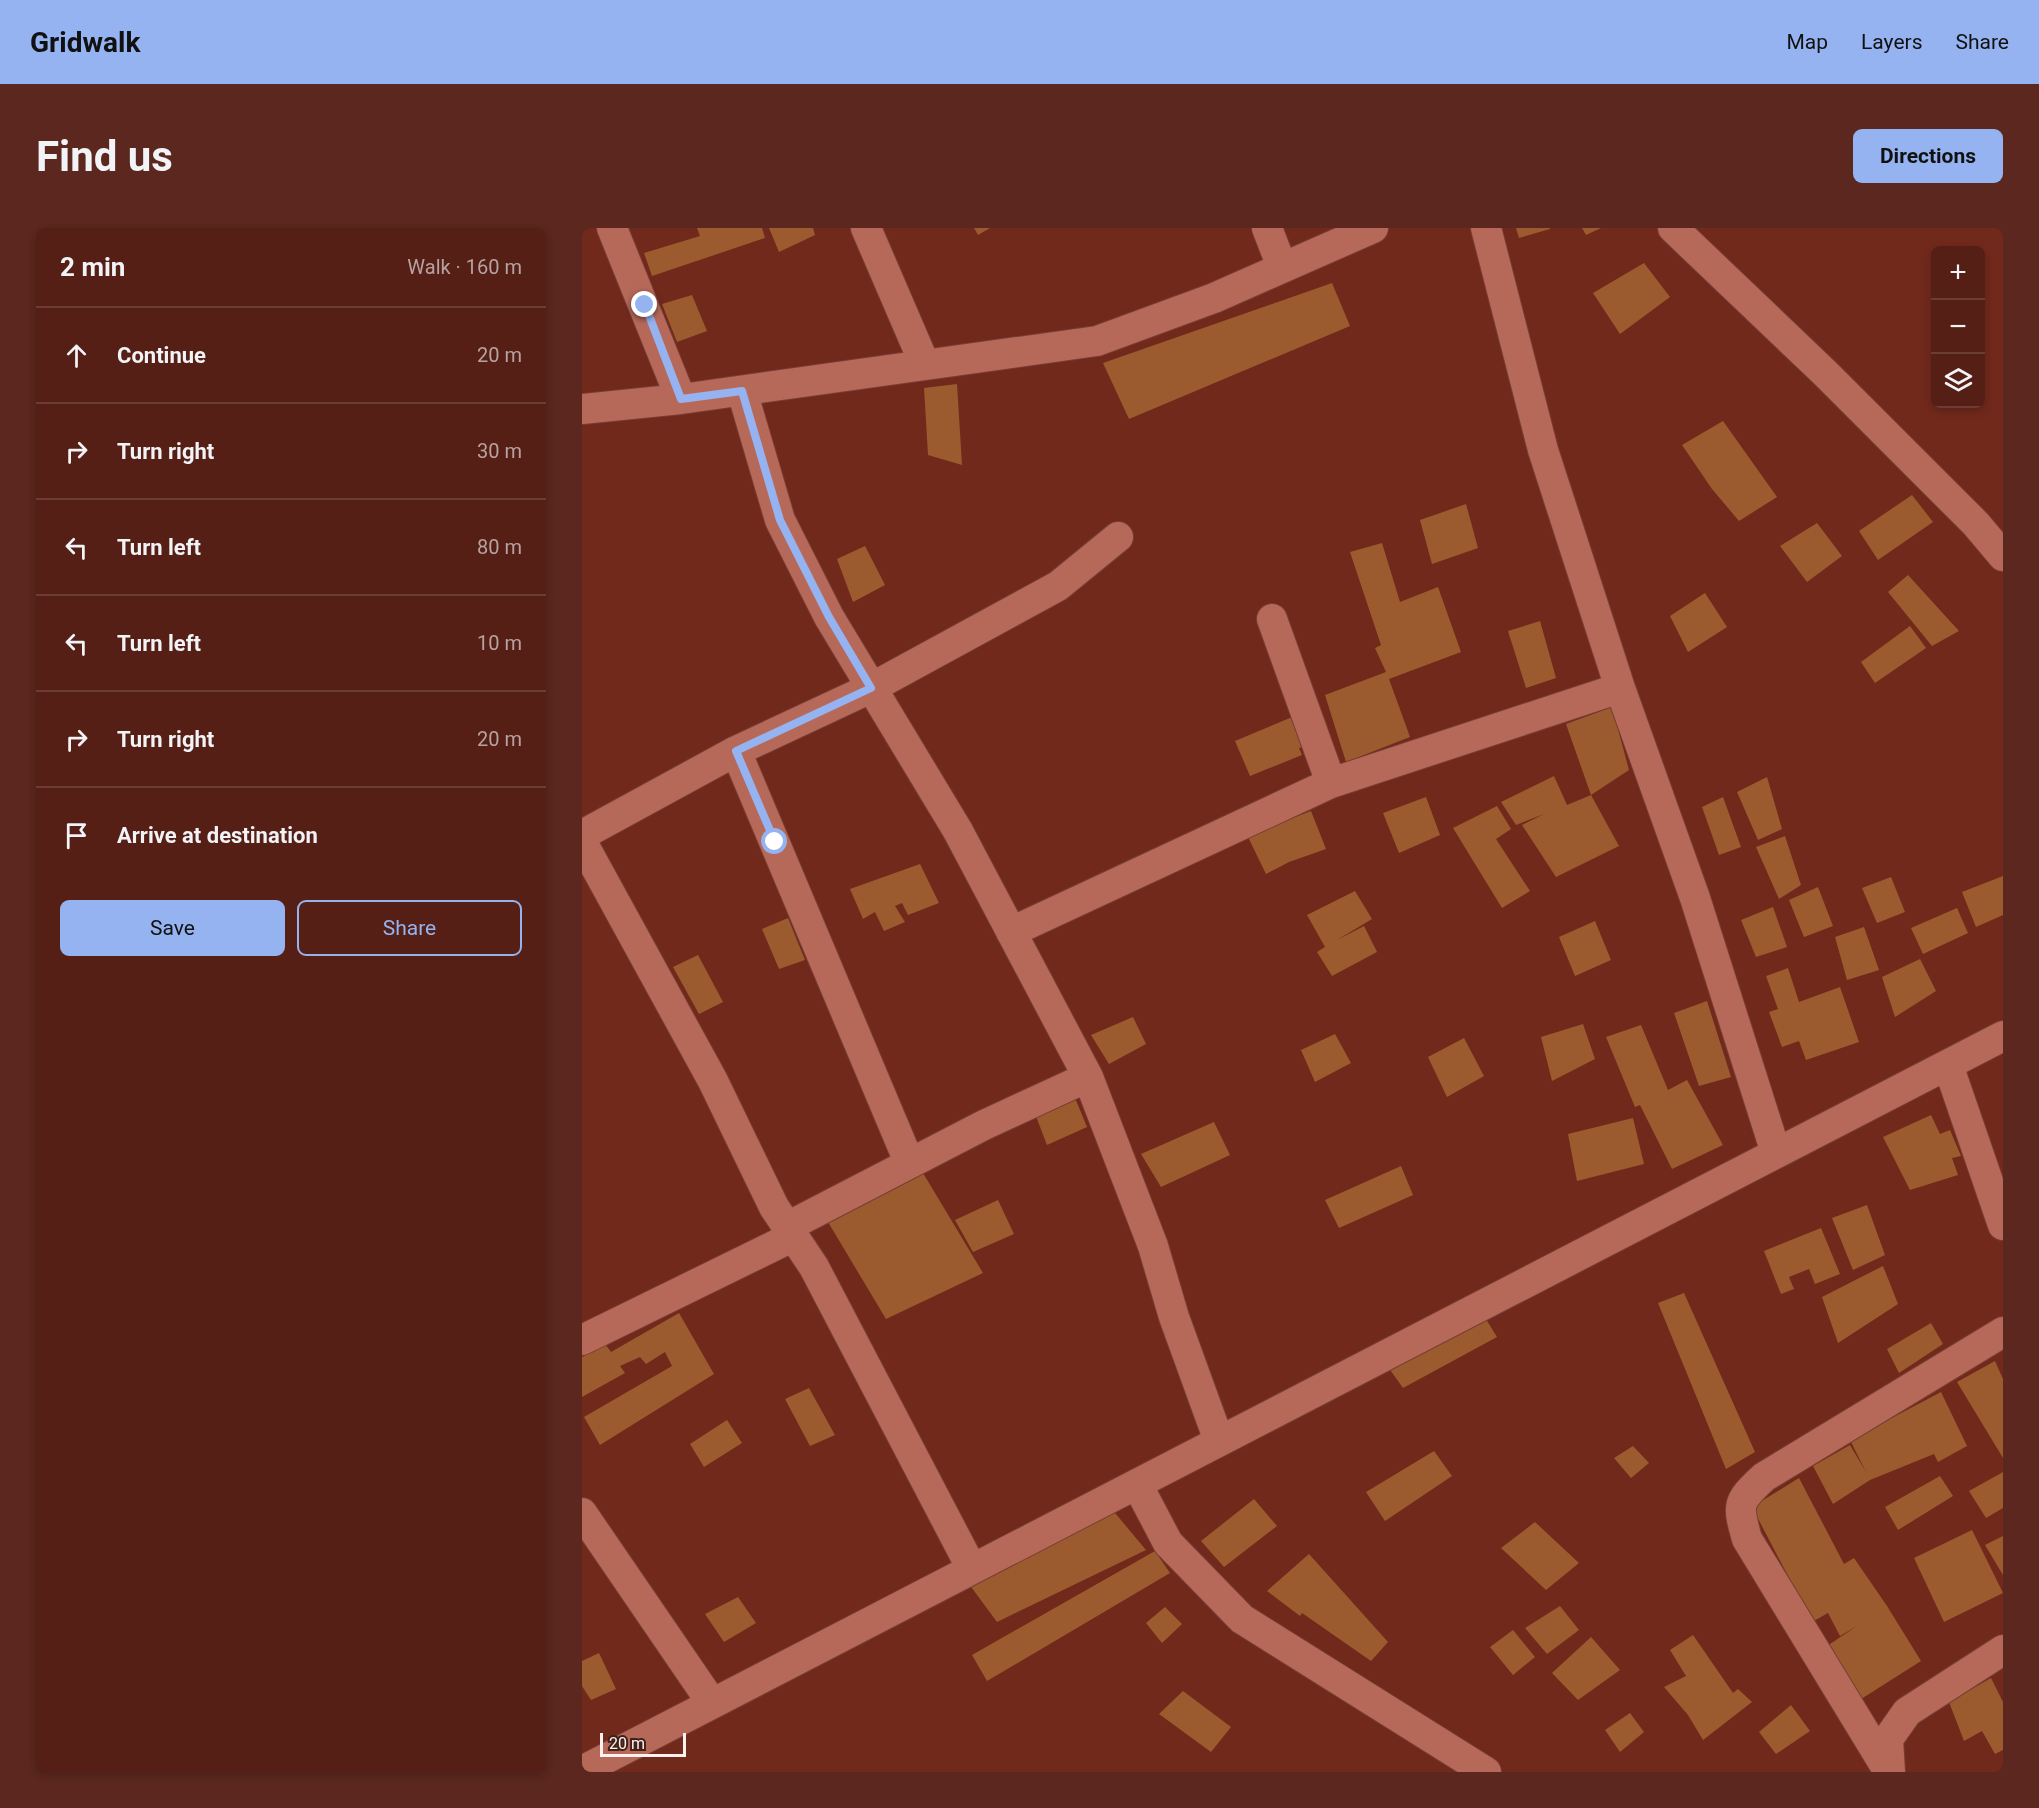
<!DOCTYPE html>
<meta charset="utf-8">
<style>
:root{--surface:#551f15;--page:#5b271e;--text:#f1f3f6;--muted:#b6a2a0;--line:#6b3d34;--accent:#95b2f1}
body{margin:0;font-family:Roboto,sans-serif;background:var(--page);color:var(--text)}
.controls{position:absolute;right:18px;top:18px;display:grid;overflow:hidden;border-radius:9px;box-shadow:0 3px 9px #0003}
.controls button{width:54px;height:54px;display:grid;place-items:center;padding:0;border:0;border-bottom:2px solid var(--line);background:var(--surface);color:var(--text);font:30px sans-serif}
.scale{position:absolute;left:18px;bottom:15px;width:86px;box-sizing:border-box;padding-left:6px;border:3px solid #fbf2ef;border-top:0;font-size:16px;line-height:21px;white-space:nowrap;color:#fbf2ef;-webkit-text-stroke:4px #402019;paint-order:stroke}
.stop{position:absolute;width:18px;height:18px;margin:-14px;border:4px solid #95b2f1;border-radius:50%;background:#fff}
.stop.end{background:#95b2f1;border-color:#fff;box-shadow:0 2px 6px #0008}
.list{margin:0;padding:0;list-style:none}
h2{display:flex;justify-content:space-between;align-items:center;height:78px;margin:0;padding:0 24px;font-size:26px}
h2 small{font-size:20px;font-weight:400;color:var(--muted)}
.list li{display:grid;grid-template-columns:39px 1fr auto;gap:18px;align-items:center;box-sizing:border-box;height:96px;padding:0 24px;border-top:2px solid var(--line)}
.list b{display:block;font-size:22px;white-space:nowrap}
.list em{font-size:20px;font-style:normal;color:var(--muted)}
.actions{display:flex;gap:12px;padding:18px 24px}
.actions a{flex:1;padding:14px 0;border:2px solid var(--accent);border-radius:9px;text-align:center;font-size:21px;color:var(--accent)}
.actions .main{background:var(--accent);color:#111}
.icon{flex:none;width:33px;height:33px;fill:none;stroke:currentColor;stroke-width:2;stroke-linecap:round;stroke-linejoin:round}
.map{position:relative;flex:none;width:1421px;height:1544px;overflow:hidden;border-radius:9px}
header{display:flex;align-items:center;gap:36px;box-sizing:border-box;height:84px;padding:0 30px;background:var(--accent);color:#111}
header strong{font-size:28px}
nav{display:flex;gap:33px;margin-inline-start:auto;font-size:21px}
.intro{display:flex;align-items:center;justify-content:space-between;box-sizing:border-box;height:144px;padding:0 36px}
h1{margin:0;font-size:42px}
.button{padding:15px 27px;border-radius:9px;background:var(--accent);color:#111;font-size:21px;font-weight:700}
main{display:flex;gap:36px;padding:0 36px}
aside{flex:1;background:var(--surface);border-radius:9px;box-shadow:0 3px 9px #0003}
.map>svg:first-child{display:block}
.building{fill:#9c5b2e}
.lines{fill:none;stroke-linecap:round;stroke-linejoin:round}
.street-casing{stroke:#773e35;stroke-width:32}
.street{stroke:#b76959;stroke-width:30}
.route{stroke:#95b2f1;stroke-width:8}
</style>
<header>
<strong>Gridwalk</strong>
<nav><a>Map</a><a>Layers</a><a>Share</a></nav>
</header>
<div class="intro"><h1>Find us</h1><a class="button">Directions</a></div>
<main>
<aside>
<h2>2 min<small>Walk · 160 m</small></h2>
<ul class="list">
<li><svg class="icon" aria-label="ahead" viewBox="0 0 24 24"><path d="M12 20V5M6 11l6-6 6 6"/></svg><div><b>Continue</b></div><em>20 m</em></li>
<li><svg class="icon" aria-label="right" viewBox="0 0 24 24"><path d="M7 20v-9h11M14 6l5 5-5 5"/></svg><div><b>Turn right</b></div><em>30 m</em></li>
<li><svg class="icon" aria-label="left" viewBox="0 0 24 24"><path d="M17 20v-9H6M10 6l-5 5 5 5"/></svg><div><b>Turn left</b></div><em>80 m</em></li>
<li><svg class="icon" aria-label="left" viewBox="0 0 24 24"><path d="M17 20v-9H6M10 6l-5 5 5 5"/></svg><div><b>Turn left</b></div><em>10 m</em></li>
<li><svg class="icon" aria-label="right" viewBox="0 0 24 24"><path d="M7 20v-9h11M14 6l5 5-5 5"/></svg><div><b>Turn right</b></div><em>20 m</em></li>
<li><svg class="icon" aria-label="arrive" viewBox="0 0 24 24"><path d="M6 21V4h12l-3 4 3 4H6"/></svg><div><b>Arrive at destination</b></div></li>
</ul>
<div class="actions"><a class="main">Save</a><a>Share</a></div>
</aside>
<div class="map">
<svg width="1421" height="1544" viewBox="0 0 1421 1544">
<rect width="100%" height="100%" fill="#71291c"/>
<path class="building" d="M 115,0 L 180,0 L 183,10 L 70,48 L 62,25 L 118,8 Z
M 187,0 L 231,0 L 233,7 L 197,24 Z
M 392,0 L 408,0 L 396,7 Z
M 934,0 L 968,0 L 968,1 L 937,10 Z
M 1000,0 L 1019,0 L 1004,7 Z
M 1062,35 L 1088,69 L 1038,106 L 1011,65 Z
M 750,55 L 768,98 L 547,191 L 521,135 Z
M 110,67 L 125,103 L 95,114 L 80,76 Z
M 375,156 L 380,237 L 346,227 L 342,160 Z
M 1141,193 L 1195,269 L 1157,293 L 1130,261 L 1100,217 Z
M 1330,267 L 1351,294 L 1296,332 L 1277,303 Z
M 884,276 L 896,320 L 850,336 L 838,292 Z
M 1235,295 L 1260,328 L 1225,354 L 1198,318 Z
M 800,315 L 818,374 L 856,359 L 879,424 L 807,451 L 828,509 L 764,534 L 743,467 L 804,444 L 793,420 L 799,417 L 768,324 Z
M 283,318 L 303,357 L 271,374 L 255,331 Z
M 1326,347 L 1377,403 L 1350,418 L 1306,364 Z
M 1123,365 L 1145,399 L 1106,424 L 1088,388 Z
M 958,393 L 974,450 L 944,460 L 926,403 Z
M 1328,398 L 1344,420 L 1293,455 L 1279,434 Z
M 1030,479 L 1047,542 L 1009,567 L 984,496 Z
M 715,487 L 729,517 L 717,520 L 720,527 L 668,548 L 653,513 Z
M 972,548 L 985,577 L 1009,567 L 1037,618 L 974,649 L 940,597 L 962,586 L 934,597 L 919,574 Z
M 1185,549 L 1200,601 L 1176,612 L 1155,564 Z
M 844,569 L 858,607 L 817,625 L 801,585 Z
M 1141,569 L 1159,619 L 1137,627 L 1120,579 Z
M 915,578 L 929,601 L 914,611 L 948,663 L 920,680 L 871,600 Z
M 729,583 L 744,621 L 707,634 L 684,646 L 665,607 Z
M 1203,608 L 1219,657 L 1197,671 L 1174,619 Z
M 338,636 L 357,675 L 326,687 L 320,675 L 313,678 L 323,694 L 302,703 L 293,684 L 281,691 L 268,661 Z
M 1421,648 L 1421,687 L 1394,699 L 1380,664 Z
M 1309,649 L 1323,684 L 1295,695 L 1280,660 Z
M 1236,659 L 1251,698 L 1222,709 L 1207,672 Z
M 773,663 L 790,691 L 755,712 L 782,698 L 795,724 L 750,748 L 735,724 L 743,719 L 725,687 Z
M 1191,679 L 1205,719 L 1174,729 L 1159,692 Z
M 1375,680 L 1386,705 L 1341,726 L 1329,700 Z
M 206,690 L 223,732 L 197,741 L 180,701 Z
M 1013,693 L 1029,732 L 993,748 L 977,709 Z
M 1282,699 L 1297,742 L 1265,752 L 1253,709 Z
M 116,727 L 141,774 L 117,786 L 91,739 Z
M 1338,731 L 1354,763 L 1313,789 L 1300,749 Z
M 1206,740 L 1217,774 L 1258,759 L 1277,814 L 1224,832 L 1217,813 L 1200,819 L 1187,784 L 1196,781 L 1184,748 Z
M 1125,773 L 1149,849 L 1117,858 L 1092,785 Z
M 551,789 L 564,816 L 527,836 L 509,807 Z
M 1001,796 L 1013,831 L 970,853 L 959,809 Z
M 1059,797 L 1086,862 L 1105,852 L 1141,917 L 1090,941 L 1058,877 L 1053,879 L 1024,809 Z
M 753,806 L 769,835 L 733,854 L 719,822 Z
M 882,810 L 902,848 L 865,869 L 846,829 Z
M 491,865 L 505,899 L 465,917 L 452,883 Z
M 1349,887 L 1358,906 L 1368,902 L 1379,928 L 1370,930 L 1376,947 L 1328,962 L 1301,909 Z
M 1051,890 L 1062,936 L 995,953 L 986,906 Z
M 632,894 L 648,927 L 579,959 L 559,926 Z
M 819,938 L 831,967 L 757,1000 L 743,972 Z
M 338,940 L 401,1045 L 304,1091 L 243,989 Z
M 416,972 L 432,1006 L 391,1024 L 373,992 Z
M 1285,977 L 1303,1027 L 1271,1042 L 1250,990 Z
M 1239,1000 L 1258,1046 L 1233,1056 L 1227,1041 L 1207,1049 L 1212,1061 L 1199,1066 L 1182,1023 Z
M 1301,1038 L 1316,1076 L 1256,1115 L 1240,1069 Z
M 1102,1065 L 1173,1224 L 1144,1241 L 1076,1075 Z
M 97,1085 L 132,1146 L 18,1217 L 2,1189 L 90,1138 L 83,1124 L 64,1136 L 58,1129 L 38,1138 L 43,1145 L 0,1169 L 0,1129 L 23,1116 L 29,1124 Z
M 902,1088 L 915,1109 L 821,1160 L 806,1139 Z
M 1349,1095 L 1361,1116 L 1317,1145 L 1305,1121 Z
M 1413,1133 L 1421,1151 L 1421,1230 L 1375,1154 Z
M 227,1160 L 253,1207 L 228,1218 L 203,1171 Z
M 1359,1164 L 1385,1218 L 1356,1234 L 1352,1226 L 1288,1252 L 1251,1276 L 1231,1238 L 1268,1217 L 1284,1244 L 1268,1212 Z
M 145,1192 L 160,1215 L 122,1239 L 108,1216 Z
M 1051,1218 L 1067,1235 L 1049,1250 L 1032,1230 Z
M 852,1223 L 870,1248 L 803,1293 L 784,1264 Z
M 1421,1244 L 1421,1280 L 1404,1290 L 1387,1263 Z
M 1358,1248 L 1371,1268 L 1316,1302 L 1303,1279 Z
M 1217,1250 L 1262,1336 L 1272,1330 L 1305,1378 L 1339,1433 L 1276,1473 L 1245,1418 L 1275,1398 L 1258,1408 L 1246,1385 L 1230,1394 L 1170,1279 Z
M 672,1271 L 695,1298 L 642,1339 L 619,1313 Z
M 528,1279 L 564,1322 L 415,1394 L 384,1352 Z
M 953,1294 L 997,1335 L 964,1362 L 919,1320 Z
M 1390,1302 L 1421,1365 L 1362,1394 L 1332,1330 Z
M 1421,1308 L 1421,1347 L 1403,1317 Z
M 573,1323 L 588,1345 L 405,1453 L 390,1427 Z
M 727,1326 L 806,1414 L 789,1433 L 720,1385 L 718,1388 L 685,1363 Z
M 156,1369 L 174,1395 L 142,1414 L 123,1386 Z
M 978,1378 L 997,1402 L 965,1426 L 943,1400 Z
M 583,1379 L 600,1396 L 580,1415 L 564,1395 Z
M 931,1402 L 953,1429 L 931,1447 L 908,1419 Z
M 1111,1407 L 1151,1465 L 1156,1461 L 1170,1474 L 1121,1512 L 1106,1487 L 1082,1459 L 1104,1448 L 1088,1422 Z
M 1009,1409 L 1038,1442 L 996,1472 L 970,1445 Z
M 17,1425 L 34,1461 L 9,1472 L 0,1458 L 0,1433 Z
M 1409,1450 L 1421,1474 L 1421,1522 L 1413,1526 L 1400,1503 L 1382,1513 L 1367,1474 Z
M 601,1463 L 649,1499 L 629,1524 L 577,1486 Z
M 1209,1477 L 1228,1503 L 1194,1526 L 1177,1504 Z
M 1048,1485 L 1062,1504 L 1038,1524 L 1023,1502 Z"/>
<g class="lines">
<g class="street-casing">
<path id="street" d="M 30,0 L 99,171
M 284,0 L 343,137
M 685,0 L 700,39
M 904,0 L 961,222 L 1038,460 L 1113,670 L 1194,925
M 1091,0 L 1243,145 L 1394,296 L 1421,328
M 160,163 L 198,292 L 247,389 L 376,603 L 506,849 L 571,1018 L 592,1089 L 637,1213
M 0,181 L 99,171 L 515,113 L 632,70 L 791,0
M 690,391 L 749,555
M 154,523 L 327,934
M 0,607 L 154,523 L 289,460 L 476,358 L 536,309
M 0,614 L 131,853 L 192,979 L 232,1039 L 390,1341
M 429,704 L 749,555 L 1038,460
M 1366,837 L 1421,997
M 205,999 L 402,897 L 506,849
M 0,1112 L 212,1008
M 555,1256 L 586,1315 L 660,1391 L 904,1544
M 0,1285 L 130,1475
M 0,1543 L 1421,808
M 1307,1544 L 1165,1311 C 1155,1276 1155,1274 1182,1249 L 1421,1104
M 1308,1544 L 1306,1511 L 1325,1484 L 1421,1422"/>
</g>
<use href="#street" class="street"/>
</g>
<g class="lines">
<path class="route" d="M 63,77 L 99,171 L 160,163 L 198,292 L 247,389 L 289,460 L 154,523 L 193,614"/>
</g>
</svg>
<div class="controls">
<button>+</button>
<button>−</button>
<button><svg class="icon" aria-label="layers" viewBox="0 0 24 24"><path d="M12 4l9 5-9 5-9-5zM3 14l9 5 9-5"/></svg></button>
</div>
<div class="scale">20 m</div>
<div class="stop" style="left:193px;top:614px"></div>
<div class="stop end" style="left:63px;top:77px"></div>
</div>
</main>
